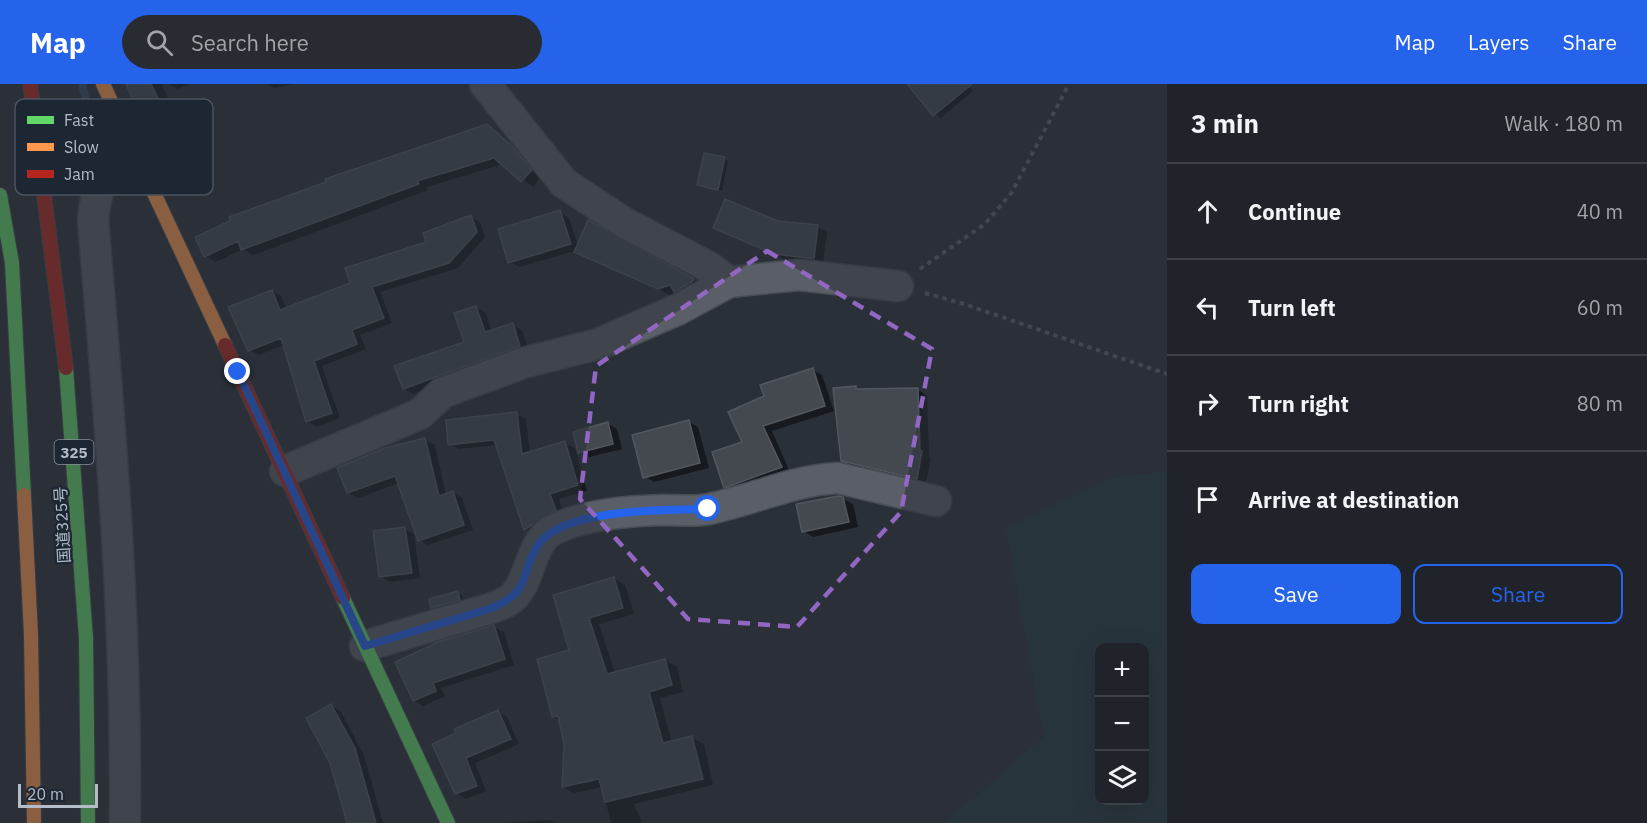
<!DOCTYPE html>
<meta charset="utf-8">
<style>
:root{--surface:#20242a;--page:#282c32;--text:#f1f3f6;--muted:#a2a4a8;--line:#3d4147;--accent:#2563eb}
body{margin:0;font-family:"IBM Plex Sans","Noto Sans JP",sans-serif;background:var(--page);color:var(--text)}
.controls{position:absolute;right:18px;bottom:18px;display:grid;overflow:hidden;border-radius:12px;box-shadow:0 6px 24px #0002}
.controls button{width:54px;height:54px;display:grid;place-items:center;padding:0;border:0;border-bottom:2px solid var(--line);background:var(--surface);color:var(--text);font:30px sans-serif}
.scale{position:absolute;left:18px;bottom:15px;width:80px;box-sizing:border-box;padding-left:6px;border:3px solid #b4bcc9;border-top:0;font-size:16px;line-height:21px;white-space:nowrap;color:#b4bcc9;-webkit-text-stroke:4px #1d2633;paint-order:stroke}
.stop{position:absolute;width:18px;height:18px;margin:-14px;border:4px solid #2563eb;border-radius:50%;background:#fff}
.stop.end{background:#2563eb;border-color:#fff;box-shadow:0 2px 6px #0008}
.list{margin:0;padding:0;list-style:none}
h2{display:flex;justify-content:space-between;align-items:center;height:78px;margin:0;padding:0 24px;font-size:26px}
h2 small{font-size:20px;font-weight:400;color:var(--muted)}
.list li{display:grid;grid-template-columns:39px 1fr auto;gap:18px;align-items:center;box-sizing:border-box;height:96px;padding:0 24px;border-top:2px solid var(--line)}
.list b{display:block;font-size:22px;white-space:nowrap}
.list em{font-size:20px;font-style:normal;color:var(--muted)}
.actions{display:flex;gap:12px;padding:18px 24px}
.actions a{flex:1;padding:14px 0;border:2px solid var(--accent);border-radius:12px;text-align:center;font-size:21px;color:var(--accent)}
.actions .main{background:var(--accent);color:#fff}
.icon{flex:none;width:33px;height:33px;fill:none;stroke:currentColor;stroke-width:2;stroke-linecap:round;stroke-linejoin:round}
.map{position:relative;flex:none;width:1167px;height:739px;overflow:hidden}
header{display:flex;align-items:center;gap:36px;box-sizing:border-box;height:84px;padding:0 30px;background:var(--accent);color:#fff}
header strong{font-size:28px}
nav{display:flex;gap:33px;margin-inline-start:auto;font-size:21px}
.search{width:420px;height:54px;background:var(--page);display:flex;align-items:center;gap:15px;box-sizing:border-box;padding:0 21px;border-radius:33px;color:var(--muted);font-size:22px}
main{display:flex}
aside{flex:1;background:var(--surface)}
.map>svg:first-child{display:block}
.green{fill:#273a3e;fill-rule:evenodd}
.shadow{fill:#0007}
.lines{fill:none;stroke-linecap:round;stroke-linejoin:round}
.stream{stroke:#384963;stroke-width:8}
.building{fill:#444950;stroke:#52575f;stroke-width:1.5}
.street-casing{stroke:#484c53;stroke-width:33}
.fast-casing{stroke:#484c53;stroke-width:16}
.slow-casing{stroke:#484c53;stroke-width:16}
.jam-casing{stroke:#484c53;stroke-width:16}
.path{stroke:#5d636a;stroke-width:4;stroke-dasharray:4.5 4.5;stroke-linecap:butt}
.street{stroke:#5a5e66;stroke-width:30}
.fast{stroke:#63d668;stroke-width:14}
.slow{stroke:#ff974d;stroke-width:14}
.jam{stroke:#b3261e;stroke-width:14}
.route{stroke:#2563eb;stroke-width:8}
.marked{fill:none;stroke:#9266c3;stroke-width:4.5;stroke-dasharray:12 8;stroke-linejoin:round}
.labels{text-anchor:middle;dominant-baseline:central;stroke-width:4.5;stroke-linejoin:round;paint-order:stroke}
.shield{fill:#1d2633;stroke:#878f9c;stroke-width:1.5}
.shield-label{font-size:15px;font-weight:bold;fill:#b4bcc9}
.street-label{font-size:16px;fill:#b4bcc9;stroke:#1d2633}
.key{fill:#1d2633;stroke:#4a5360;stroke-width:1.5}
.key-label{font-size:16px;fill:#b4bcc9}
</style>
<header>
<strong>Map</strong>
<div class="search"><svg class="icon" aria-label="search" viewBox="0 0 24 24"><circle cx="10" cy="10" r="6"/><path d="M15 15l6 6"/></svg>Search here</div>
<nav><a>Map</a><a>Layers</a><a>Share</a></nav>
</header>
<main>
<div class="map">
<svg width="1167" height="739" viewBox="0 0 1167 739">
<rect width="100%" height="100%" fill="#2a3038"/>
<path class="green" d="M 1167,387 L 1167,739 L 945,739 L 1044,653 L 1006,444 L 1112,394 ZM 1100,564 L 1144,564 L 1144,716 L 1100,716 Z"/>
<path class="shadow" d="M 138,0 L 162,0 L 196,83 L 174,92 L 166,87 Z
M 169,0 L 189,0 L 178,5 Z
M 267,0 L 294,0 L 274,4 Z
M 909,0 L 967,0 L 973,7 L 941,34 L 934,30 Z
M 487,42 L 524,71 L 541,93 L 533,103 L 503,80 L 427,103 L 428,106 L 253,171 L 243,165 L 216,178 L 206,172 Z
M 724,74 L 728,77 L 722,107 L 699,101 Z
M 560,128 L 569,134 L 578,162 L 589,138 L 707,204 L 673,212 L 575,167 L 519,183 L 510,178 Z
M 471,133 L 480,138 L 485,153 L 458,184 L 380,208 L 392,239 L 360,251 L 366,265 L 322,282 L 340,334 L 317,343 L 307,337 L 284,261 L 259,271 L 249,266 L 272,207 L 281,212 L 286,225 L 352,200 L 428,159 Z
M 778,138 L 818,143 L 827,148 L 823,179 L 785,175 L 715,144 Z
M 476,223 L 486,229 L 492,248 L 513,241 L 522,246 L 529,267 L 413,310 L 404,304 L 466,259 Z
M 813,286 L 822,291 L 834,327 L 772,347 L 790,388 L 735,408 L 726,402 L 765,313 Z
M 855,303 L 861,307 L 918,306 L 927,311 L 929,373 L 931,374 L 926,399 L 852,382 L 843,376 Z
M 516,330 L 526,335 L 530,369 L 565,359 L 575,364 L 587,407 L 559,415 L 564,432 L 535,450 L 526,445 L 498,361 L 459,365 L 450,360 Z
M 689,338 L 698,343 L 709,384 L 654,398 L 645,393 Z
M 608,340 L 617,345 L 622,365 L 589,373 L 580,368 Z
M 425,356 L 435,361 L 446,411 L 452,408 L 462,414 L 473,446 L 428,461 L 419,456 L 399,399 L 358,414 L 348,408 Z
M 843,415 L 853,420 L 858,443 L 813,453 L 803,447 Z
M 405,445 L 414,450 L 420,494 L 390,498 L 380,492 Z
M 614,494 L 625,501 L 634,530 L 599,540 L 615,589 L 665,576 L 677,583 L 683,608 L 660,614 L 672,659 L 692,654 L 704,660 L 713,701 L 634,720 L 642,739 L 611,739 L 602,703 L 574,709 L 563,703 L 566,660 L 560,637 L 553,632 L 571,567 L 555,512 Z
M 458,509 L 462,511 L 464,518 L 437,526 L 433,523 Z
M 494,543 L 504,548 L 514,581 L 441,604 L 445,612 L 423,622 L 414,616 Z
M 331,622 L 341,628 L 364,671 L 383,739 L 350,739 Z
M 498,627 L 507,633 L 519,660 L 475,679 L 486,707 L 466,715 L 456,709 L 458,650 Z
M 550,736 L 555,739 L 502,739 Z"/>
<g class="lines">
<path class="stream" d="M 82,0 L 89,29"/>
</g>
<path class="building" d="M 126,0 L 151,0 L 168,35 L 170,34 L 189,79 L 165,88 Z
M 907,0 L 972,0 L 933,32 Z
M 487,40 L 513,63 L 532,86 L 521,98 L 494,74 L 417,97 L 419,100 L 241,166 L 238,157 L 204,173 L 195,153 L 230,137 L 229,133 L 326,98 L 325,95 Z
M 704,69 L 725,73 L 718,106 L 697,101 Z
M 725,115 L 778,137 L 818,141 L 814,175 L 774,170 L 713,144 Z
M 560,126 L 571,160 L 508,179 L 498,145 Z
M 471,131 L 477,148 L 449,179 L 372,203 L 384,234 L 352,246 L 357,260 L 314,277 L 332,329 L 306,338 L 281,254 L 248,267 L 228,223 L 272,206 L 280,226 L 350,199 L 345,184 L 426,158 L 423,149 Z
M 588,136 L 694,195 L 692,198 L 674,208 L 670,201 L 658,205 L 574,168 Z
M 476,222 L 485,248 L 513,239 L 520,262 L 403,305 L 394,282 L 464,258 L 454,229 Z
M 813,284 L 825,322 L 763,342 L 782,383 L 724,404 L 712,368 L 742,358 L 728,328 L 764,312 L 760,301 Z
M 856,302 L 856,305 L 918,304 L 920,367 L 922,367 L 917,395 L 841,377 L 833,304 Z
M 517,328 L 522,370 L 565,357 L 578,401 L 550,410 L 556,426 L 524,446 L 494,356 L 448,361 L 446,336 Z
M 689,336 L 700,379 L 643,394 L 632,351 Z
M 608,338 L 613,360 L 578,369 L 573,348 Z
M 425,354 L 439,412 L 453,407 L 464,441 L 418,457 L 395,392 L 347,409 L 337,384 L 385,364 Z
M 838,412 L 843,413 L 849,438 L 802,448 L 796,420 Z
M 405,443 L 412,489 L 379,493 L 373,447 Z
M 614,493 L 623,524 L 589,534 L 607,590 L 665,575 L 672,601 L 649,608 L 663,659 L 692,652 L 703,695 L 605,718 L 599,695 L 562,703 L 564,660 L 558,632 L 552,633 L 537,575 L 569,566 L 553,511 Z
M 458,507 L 460,516 L 431,524 L 429,515 Z
M 494,541 L 505,575 L 433,599 L 436,607 L 413,617 L 395,578 L 438,558 Z
M 331,620 L 355,664 L 376,739 L 347,739 L 330,679 L 306,634 Z
M 498,626 L 511,655 L 466,674 L 477,702 L 455,710 L 432,660 L 456,649 L 454,645 Z"/>
<g class="lines">
<g class="street-casing">
<path id="street" d="M 485,0 L 564,99 L 623,138 L 709,183 L 729,198
M 285,387 L 420,330 L 442,309 L 523,279 L 598,260 L 679,225 L 729,198 L 799,191 L 898,202
M 365,562 L 492,524 C 498,521 507,519 512,514 C 532,496 529,457 555,445 C 587,430 628,427 663,426 C 678,426 695,428 709,425 C 753,416 793,396 838,394 L 936,417
M 125,739 C 127,537 110,337 93,136 C 97,98 103,89 132,65"/>
</g>
<g class="fast-casing">
<path id="fast" d="M 0,111 L 12,179 L 24,411
M 66,284 L 86,554 L 88,739
M 343,514 L 448,739"/>
</g>
<g class="slow-casing">
<path id="slow" d="M 103,0 L 225,261
M 24,411 L 31,551 L 34,739"/>
</g>
<g class="jam-casing">
<path id="jam" d="M 30,0 L 66,284
M 225,261 L 343,514"/>
</g>
<path class="path" d="M 920,185 L 985,140 L 1012,108 L 1069,0
M 925,209 L 964,220 L 1167,290"/>
<use href="#street" class="street"/>
<use href="#fast" class="fast"/>
<use href="#slow" class="slow"/>
<use href="#jam" class="jam"/>
</g>
<g class="lines">
<path class="route" d="M 238,288 L 365,562 L 492,524 C 534,505 518,492 538,461 C 563,424 666,426 708,425"/>
</g>
<path d="M0 0H1167V739H0ZM 767,167 L 932,265 L 901,428 L 797,543 L 688,535 L 580,415 L 596,282 Z" fill="#2a3038" fill-opacity=".55" fill-rule="evenodd"/>
<path class="marked" d="M 767,167 L 932,265 L 901,428 L 797,543 L 688,535 L 580,415 L 596,282 Z"/>
<g class="labels">
<rect class="shield" x="54.5" y="356" width="39" height="24" rx="4.5"/>
<g class="shield-label">
<text x="74" y="368">325</text>
</g>
<g class="street-label">
<text transform="translate(62 441) rotate(-93)">国道325号</text>
</g>
</g>
<rect x="15" y="15" width="198" height="96" rx="9" class="key"/>
<rect x="27" y="32" width="27" height="8" fill="#63d668"/>
<rect x="27" y="59" width="27" height="8" fill="#ff974d"/>
<rect x="27" y="86" width="27" height="8" fill="#b3261e"/>
<g class="key-label">
<text x="64" y="42">Fast</text>
<text x="64" y="69">Slow</text>
<text x="64" y="96">Jam</text>
</g>
</svg>
<div class="controls">
<button>+</button>
<button>−</button>
<button><svg class="icon" aria-label="layers" viewBox="0 0 24 24"><path d="M12 4l9 5-9 5-9-5zM3 14l9 5 9-5"/></svg></button>
</div>
<div class="scale">20 m</div>
<div class="stop" style="left:708px;top:425px"></div>
<div class="stop end" style="left:238px;top:288px"></div>
</div>
<aside>
<h2>3 min<small>Walk · 180 m</small></h2>
<ul class="list">
<li><svg class="icon" aria-label="ahead" viewBox="0 0 24 24"><path d="M12 20V5M6 11l6-6 6 6"/></svg><div><b>Continue</b></div><em>40 m</em></li>
<li><svg class="icon" aria-label="left" viewBox="0 0 24 24"><path d="M17 20v-9H6M10 6l-5 5 5 5"/></svg><div><b>Turn left</b></div><em>60 m</em></li>
<li><svg class="icon" aria-label="right" viewBox="0 0 24 24"><path d="M7 20v-9h11M14 6l5 5-5 5"/></svg><div><b>Turn right</b></div><em>80 m</em></li>
<li><svg class="icon" aria-label="arrive" viewBox="0 0 24 24"><path d="M6 21V4h12l-3 4 3 4H6"/></svg><div><b>Arrive at destination</b></div></li>
</ul>
<div class="actions"><a class="main">Save</a><a>Share</a></div>
</aside>
</main>
